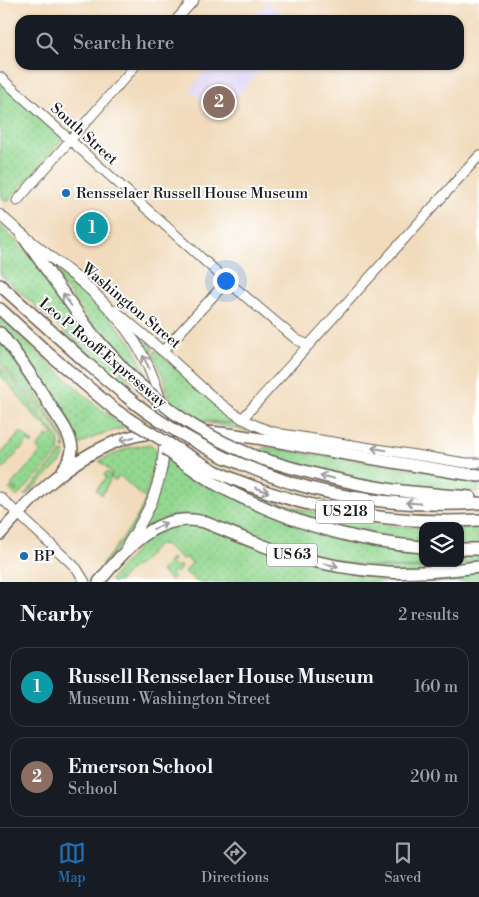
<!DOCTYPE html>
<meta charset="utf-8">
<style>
:root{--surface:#171b24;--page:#242831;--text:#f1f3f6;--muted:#9ea1a6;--line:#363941;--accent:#1f6fb2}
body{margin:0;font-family:"Libre Bodoni",serif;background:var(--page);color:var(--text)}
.controls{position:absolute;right:15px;bottom:15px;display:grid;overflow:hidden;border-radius:10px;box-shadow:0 1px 4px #0004}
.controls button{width:45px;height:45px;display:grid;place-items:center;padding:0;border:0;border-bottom:1px solid var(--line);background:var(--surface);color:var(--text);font:25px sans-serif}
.you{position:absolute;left:225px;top:280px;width:18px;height:18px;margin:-12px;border:4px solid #fff;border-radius:50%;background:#1a73e8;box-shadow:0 0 0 8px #1a73e833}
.badge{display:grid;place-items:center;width:32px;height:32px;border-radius:50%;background:var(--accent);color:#fff;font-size:16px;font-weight:700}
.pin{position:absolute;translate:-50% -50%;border:2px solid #fff;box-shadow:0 1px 5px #0006}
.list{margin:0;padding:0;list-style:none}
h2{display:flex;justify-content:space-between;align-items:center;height:65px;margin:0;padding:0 20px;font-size:21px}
h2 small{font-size:16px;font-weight:400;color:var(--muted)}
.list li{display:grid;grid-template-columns:32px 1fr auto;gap:15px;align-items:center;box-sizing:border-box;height:80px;margin:0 10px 10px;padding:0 10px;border:1px solid var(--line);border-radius:15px}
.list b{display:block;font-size:19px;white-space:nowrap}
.list p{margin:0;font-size:16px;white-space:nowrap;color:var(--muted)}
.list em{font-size:16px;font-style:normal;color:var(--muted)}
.icon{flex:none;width:28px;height:28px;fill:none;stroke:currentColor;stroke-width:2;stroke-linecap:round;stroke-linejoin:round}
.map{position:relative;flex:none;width:479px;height:582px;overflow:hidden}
.search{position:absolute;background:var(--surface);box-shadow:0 1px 4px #0004;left:15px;right:15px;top:15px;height:55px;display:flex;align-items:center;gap:12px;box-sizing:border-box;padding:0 18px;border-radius:15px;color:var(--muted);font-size:19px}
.sheet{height:245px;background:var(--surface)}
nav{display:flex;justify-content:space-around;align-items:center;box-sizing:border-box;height:70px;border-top:1px solid var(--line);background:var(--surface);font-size:14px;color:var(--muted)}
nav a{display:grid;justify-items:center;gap:2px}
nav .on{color:var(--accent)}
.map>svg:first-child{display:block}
.built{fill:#dfd5f5}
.grass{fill:url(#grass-dots);stroke:#587a56}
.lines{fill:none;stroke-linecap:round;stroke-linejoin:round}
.secondary-casing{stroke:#675f54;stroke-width:11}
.primary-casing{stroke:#675f54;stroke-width:12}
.highway-casing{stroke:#675f54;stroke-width:14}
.secondary{stroke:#fff;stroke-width:9}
.primary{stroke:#fff;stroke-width:10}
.highway{stroke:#fff;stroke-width:11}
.highway-bridge-casing{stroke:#675f54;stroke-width:14;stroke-linecap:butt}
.highway-bridge{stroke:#fff;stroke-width:11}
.oneway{stroke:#999}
.poi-dot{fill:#1f6fb2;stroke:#fff;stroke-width:2}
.labels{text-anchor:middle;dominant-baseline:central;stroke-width:4;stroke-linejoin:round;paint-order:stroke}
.shield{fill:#fff;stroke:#606060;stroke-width:1}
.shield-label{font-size:14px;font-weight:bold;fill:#1c1c1c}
.street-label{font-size:15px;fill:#1c1c1c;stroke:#fff}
.poi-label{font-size:15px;fill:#1c1c1c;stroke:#fff;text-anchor:start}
</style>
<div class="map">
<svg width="479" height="582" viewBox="0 0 479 582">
<defs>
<pattern id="grass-dots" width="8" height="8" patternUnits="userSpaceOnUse" patternTransform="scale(1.25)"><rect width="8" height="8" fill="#93d790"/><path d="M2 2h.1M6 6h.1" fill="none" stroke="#7eb87c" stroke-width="1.8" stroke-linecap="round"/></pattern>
</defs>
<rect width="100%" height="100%" fill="#fff"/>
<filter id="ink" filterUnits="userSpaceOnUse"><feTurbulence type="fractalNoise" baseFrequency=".02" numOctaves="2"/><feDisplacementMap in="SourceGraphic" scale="10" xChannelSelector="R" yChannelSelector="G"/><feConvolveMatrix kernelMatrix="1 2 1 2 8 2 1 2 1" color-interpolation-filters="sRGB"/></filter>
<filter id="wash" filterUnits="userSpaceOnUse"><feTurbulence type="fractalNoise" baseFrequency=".0096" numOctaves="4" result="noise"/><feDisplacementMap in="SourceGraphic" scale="20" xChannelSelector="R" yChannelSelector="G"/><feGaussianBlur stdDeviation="1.12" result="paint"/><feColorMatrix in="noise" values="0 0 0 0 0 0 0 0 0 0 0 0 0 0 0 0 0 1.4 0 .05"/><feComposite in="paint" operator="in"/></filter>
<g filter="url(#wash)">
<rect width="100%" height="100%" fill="#f1dbbc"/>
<path class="built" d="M 267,2 L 288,20 L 251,20 Z
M 211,65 L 265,65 L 220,116 L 190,89 Z"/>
<path class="grass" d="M 0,82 L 63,138 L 8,202 L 0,196 Z
M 0,225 L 32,257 L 130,382 L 132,390 L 116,378 L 92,357 L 0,274 Z
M 44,259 L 110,317 L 132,344 L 152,386 L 123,361 L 103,339 Z
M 0,318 L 91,401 L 123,426 L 123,428 L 99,435 L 77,446 L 75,436 L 0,328 Z
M 128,325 L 153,347 L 151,351 L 151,355 L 163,384 L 166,398 L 164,396 L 158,376 L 146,352 Z
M 0,338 L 56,425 L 62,436 L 65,440 L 65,449 L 63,449 L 64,443 L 55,427 L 0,362 Z
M 156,350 L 213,402 L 233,417 L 230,421 L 228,423 L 196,419 L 170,400 C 168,384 160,369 153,354 Z
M 0,366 L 11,377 L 52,429 C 58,437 60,442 59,452 L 17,497 L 9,489 L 11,487 L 16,491 L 17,491 L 11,485 L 40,453 L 37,446 L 48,435 L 50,437 L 53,434 L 44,425 L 44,423 L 42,424 C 27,409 16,390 0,375 Z
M 234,418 L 258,431 L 257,433 L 199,421 L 229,424 Z
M 21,432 L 33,443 L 32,444 L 28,441 L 0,472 L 0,455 Z
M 150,444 L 157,450 L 150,482 L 144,498 L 120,476 L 114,481 L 111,477 L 112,473 L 104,465 L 99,461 L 128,448 Z
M 264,447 L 479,479 L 479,492 L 423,489 L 349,478 L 284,460 L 261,452 Z
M 62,452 L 65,453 L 61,462 L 25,496 L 24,495 Z
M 157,457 L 160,457 L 150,496 L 130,534 L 102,566 L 101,565 C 132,528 149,506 157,457 Z
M 167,457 L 243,502 L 423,551 L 423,563 L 460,563 L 460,553 L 479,553 L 479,562 C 449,565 418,569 387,567 C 318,565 253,537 188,515 C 171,515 162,519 148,528 L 144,525 Z
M 108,472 L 110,474 L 111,478 L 102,495 L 96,490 L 106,478 L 104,474 Z
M 245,491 C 302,513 361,524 423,528 L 423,543 C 379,539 335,529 294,514 C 277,508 261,500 244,493 Z
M 196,523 L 322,566 L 479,570 L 479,582 L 197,582 L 185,572 L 192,563 L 185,557 L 182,559 L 166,545 L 162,544 L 158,545 L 139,565 L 133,567 L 119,582 L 113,582 L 110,580 L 146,539 L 160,529 Z
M 479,527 L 479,546 L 460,545 L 460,528 Z
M 172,558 L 173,560 L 170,563 L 176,568 L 179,565 L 181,568 L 177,573 L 174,571 L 171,574 L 174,577 L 171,580 L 161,571 Z"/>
</g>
<g filter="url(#ink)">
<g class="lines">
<g class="secondary-casing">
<path id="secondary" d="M 176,20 L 194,0
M 0,77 L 227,281 L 297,340 L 309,345
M 17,201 L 136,65
M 115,310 C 132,325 150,340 167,355 C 204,388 232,423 282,434 L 466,463 L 479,463
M 163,351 L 227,281
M 242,419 L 479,156
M 0,497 L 71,563 L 77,569 L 85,582"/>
</g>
<g class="primary-casing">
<path id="primary" d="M 0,215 C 27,240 57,261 85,285 C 146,338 184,414 154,495 C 148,514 136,531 126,548"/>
</g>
<g class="highway-casing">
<path id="highway" d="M 22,235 L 93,335 L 132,378
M 0,285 L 89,365 L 126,396
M 0,309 L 50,355 L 114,409
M 0,333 C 19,356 35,381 51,407 C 59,419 71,434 72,449 C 72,457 67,464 62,470
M 224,457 C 247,466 269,476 292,483 C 352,501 417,507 479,503
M 259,458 C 303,472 348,483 393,490 C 419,493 444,495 470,497
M 217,472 C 299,509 389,525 479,520
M 212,482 C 225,489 237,496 250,501 C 303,526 364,543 423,547
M 0,534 C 31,499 64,464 108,445 C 119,440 132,436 144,434 C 205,424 269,441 329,451 C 379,460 429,468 479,476
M 460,549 L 479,549
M 99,582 C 125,550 157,510 204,522 C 232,533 261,546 290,555 C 321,564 354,570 387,572 C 418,574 449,570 479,567"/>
</g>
<use href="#secondary" class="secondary"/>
<use href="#primary" class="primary"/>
<use href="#highway" class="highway"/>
<g class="highway-bridge-casing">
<path id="highway-bridge" d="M 132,378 C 147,391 163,405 180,417 C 204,434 232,447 259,458
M 126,396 C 156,421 189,439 224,457
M 114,409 C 147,432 182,452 217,472
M 166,449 L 175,457 L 212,482"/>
</g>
<use href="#highway-bridge" class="highway-bridge"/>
</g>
<defs><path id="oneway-shaft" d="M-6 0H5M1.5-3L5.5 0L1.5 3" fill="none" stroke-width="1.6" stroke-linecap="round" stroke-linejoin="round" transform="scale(1.25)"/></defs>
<g class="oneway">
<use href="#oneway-shaft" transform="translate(67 300) rotate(-127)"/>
<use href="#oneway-shaft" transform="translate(146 362) rotate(-116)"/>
<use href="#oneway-shaft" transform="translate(127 439) rotate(162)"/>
<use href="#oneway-shaft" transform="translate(379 449) rotate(-171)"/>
<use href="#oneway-shaft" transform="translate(327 477) rotate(-167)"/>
<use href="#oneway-shaft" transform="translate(262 490) rotate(19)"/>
<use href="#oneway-shaft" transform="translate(413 503) rotate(-176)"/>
<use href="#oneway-shaft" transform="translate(160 526) rotate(-25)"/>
<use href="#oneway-shaft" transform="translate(331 565) rotate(11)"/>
</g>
</g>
<g class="poi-dot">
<circle cx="66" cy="193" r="5"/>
<circle cx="24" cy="556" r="5"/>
</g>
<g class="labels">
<g class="shield">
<rect x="316" y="500.5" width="58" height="23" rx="4"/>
<rect x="267" y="543.5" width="50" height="23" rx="4"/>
</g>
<g class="shield-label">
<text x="345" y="512">US 218</text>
<text x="292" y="555">US 63</text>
</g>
<g class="street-label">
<text transform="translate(84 134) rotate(42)">South Street</text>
<text transform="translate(131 306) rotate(40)">Washington Street</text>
<text transform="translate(103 353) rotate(40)">Leo P Rooff Expressway</text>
</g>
<g class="poi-label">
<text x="76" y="193">Rensselaer Russell House Museum</text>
<text x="34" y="556">BP</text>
</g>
</g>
</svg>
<div class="controls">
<button><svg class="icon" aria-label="layers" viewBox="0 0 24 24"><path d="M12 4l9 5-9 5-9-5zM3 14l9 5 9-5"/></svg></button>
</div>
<div class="you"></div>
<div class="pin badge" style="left:92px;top:228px;background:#0f9aa8">1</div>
<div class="pin badge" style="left:219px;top:102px;background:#8d6e63">2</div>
<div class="search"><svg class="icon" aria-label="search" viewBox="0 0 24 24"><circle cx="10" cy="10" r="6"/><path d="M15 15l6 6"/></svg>Search here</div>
</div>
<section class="sheet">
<h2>Nearby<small>2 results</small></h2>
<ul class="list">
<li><span class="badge" style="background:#0f9aa8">1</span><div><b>Russell Rensselaer House Museum</b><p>Museum · Washington Street</p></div><em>160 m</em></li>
<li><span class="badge" style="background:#8d6e63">2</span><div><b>Emerson School</b><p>School</p></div><em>200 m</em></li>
</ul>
</section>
<nav>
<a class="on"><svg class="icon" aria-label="map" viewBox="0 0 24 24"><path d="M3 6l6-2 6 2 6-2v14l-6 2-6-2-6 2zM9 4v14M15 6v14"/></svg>Map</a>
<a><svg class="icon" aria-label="directions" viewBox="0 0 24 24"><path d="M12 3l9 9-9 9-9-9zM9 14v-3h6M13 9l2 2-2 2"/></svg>Directions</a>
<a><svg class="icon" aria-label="saved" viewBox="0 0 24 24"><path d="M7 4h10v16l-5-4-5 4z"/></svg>Saved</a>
</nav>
